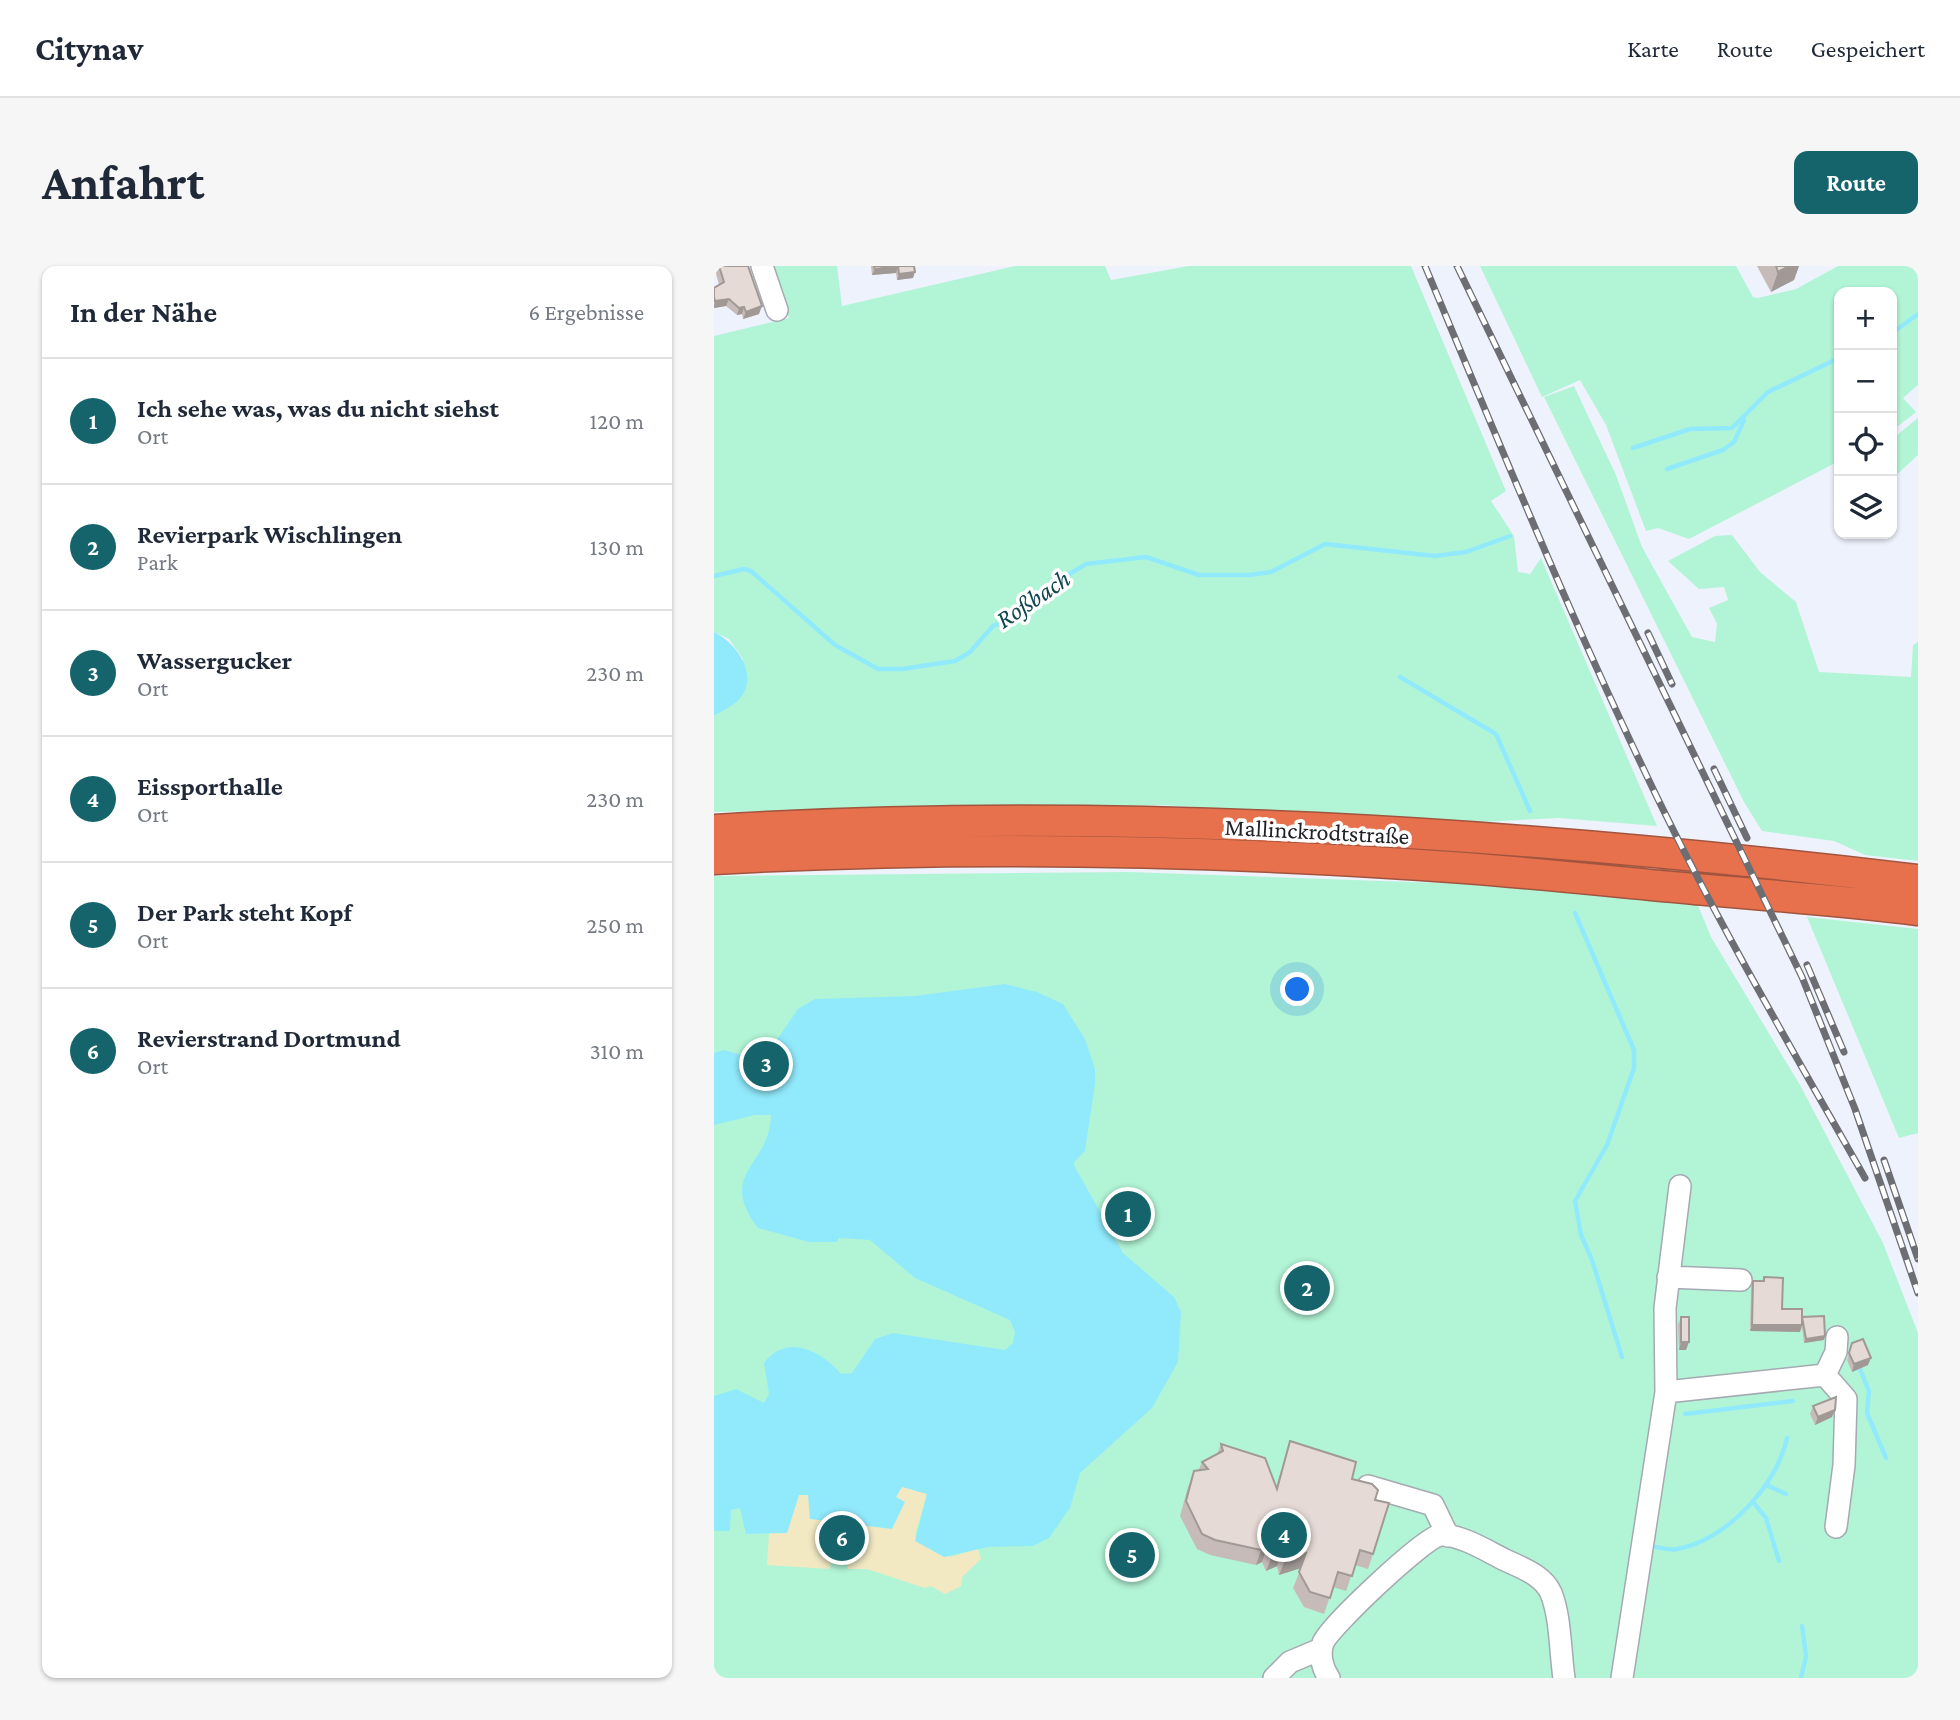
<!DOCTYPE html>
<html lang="de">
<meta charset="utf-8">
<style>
:root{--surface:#fff;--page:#f6f6f7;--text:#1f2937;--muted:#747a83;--line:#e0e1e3;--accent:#15646b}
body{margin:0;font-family:"Crimson Pro",serif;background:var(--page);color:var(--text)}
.controls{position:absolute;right:21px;top:21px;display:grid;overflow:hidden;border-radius:14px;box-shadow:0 2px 5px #0004}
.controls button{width:63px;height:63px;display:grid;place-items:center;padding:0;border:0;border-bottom:2px solid var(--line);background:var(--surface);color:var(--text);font:35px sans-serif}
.you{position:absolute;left:584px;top:724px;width:24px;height:24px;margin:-18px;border:5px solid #fff;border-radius:50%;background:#1a73e8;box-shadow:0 0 0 10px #1a73e833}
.badge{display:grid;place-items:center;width:46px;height:46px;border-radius:50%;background:var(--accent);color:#fff;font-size:23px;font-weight:700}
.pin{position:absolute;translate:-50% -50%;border:4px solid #fff;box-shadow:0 2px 7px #0006}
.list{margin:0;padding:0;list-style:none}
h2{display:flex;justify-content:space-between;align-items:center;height:91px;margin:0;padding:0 28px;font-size:30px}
h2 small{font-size:23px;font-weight:400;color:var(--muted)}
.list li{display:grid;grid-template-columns:46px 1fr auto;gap:21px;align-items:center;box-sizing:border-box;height:126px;padding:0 28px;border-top:2px solid var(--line)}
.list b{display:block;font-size:26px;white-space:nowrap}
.list p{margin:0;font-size:23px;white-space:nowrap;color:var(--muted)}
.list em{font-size:23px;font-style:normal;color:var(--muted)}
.icon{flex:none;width:38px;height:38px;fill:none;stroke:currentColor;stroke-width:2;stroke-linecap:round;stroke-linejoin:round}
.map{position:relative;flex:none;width:1204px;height:1412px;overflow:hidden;border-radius:14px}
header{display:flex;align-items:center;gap:42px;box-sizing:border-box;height:98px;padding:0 35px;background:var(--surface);border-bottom:2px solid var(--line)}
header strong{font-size:33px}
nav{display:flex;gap:38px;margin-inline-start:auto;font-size:24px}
.intro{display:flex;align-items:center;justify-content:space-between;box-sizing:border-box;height:168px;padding:0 42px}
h1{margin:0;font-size:49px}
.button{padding:18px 32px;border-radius:14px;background:var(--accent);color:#fff;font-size:24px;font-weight:700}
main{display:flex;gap:42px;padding:0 42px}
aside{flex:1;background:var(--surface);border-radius:14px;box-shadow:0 2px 5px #0004}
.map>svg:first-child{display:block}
.green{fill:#b2f5d6}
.sand{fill:#f2e9c3}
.water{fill:#91eafc}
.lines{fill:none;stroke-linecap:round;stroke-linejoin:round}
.stream{stroke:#91eafc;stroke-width:4.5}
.minor-casing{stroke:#a5a9b2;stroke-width:24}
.highway-casing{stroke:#a1553e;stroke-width:33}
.minor{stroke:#fff;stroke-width:21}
.highway{stroke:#e6714c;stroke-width:30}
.rail-casing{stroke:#6c6e74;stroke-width:7}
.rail{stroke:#fff;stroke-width:4.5;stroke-dasharray:13;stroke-linecap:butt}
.wall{fill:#c6bbb8}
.shaded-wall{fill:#a19996}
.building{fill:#e6dad6;stroke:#a19996;stroke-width:2}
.labels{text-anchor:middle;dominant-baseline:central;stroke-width:7;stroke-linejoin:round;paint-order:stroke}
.street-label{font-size:24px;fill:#212225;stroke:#fff}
.water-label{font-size:26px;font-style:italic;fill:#124751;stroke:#fff}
</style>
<header>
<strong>Citynav</strong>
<nav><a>Karte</a><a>Route</a><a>Gespeichert</a></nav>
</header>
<div class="intro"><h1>Anfahrt</h1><a class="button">Route</a></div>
<main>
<aside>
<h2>In der Nähe<small>6 Ergebnisse</small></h2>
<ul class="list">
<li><span class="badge">1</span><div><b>Ich sehe was, was du nicht siehst</b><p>Ort</p></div><em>120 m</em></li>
<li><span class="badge">2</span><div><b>Revierpark Wischlingen</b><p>Park</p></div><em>130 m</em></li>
<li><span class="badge">3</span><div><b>Wassergucker</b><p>Ort</p></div><em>230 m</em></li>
<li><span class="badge">4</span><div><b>Eissporthalle</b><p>Ort</p></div><em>230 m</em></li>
<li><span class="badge">5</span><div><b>Der Park steht Kopf</b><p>Ort</p></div><em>250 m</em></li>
<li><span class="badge">6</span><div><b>Revierstrand Dortmund</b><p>Ort</p></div><em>310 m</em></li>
</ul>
</aside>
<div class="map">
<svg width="1204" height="1412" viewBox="0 0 1204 1412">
<rect width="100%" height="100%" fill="#eef2fc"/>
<path class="green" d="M 56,0 L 123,0 L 128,40 L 301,0 L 391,0 L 397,14 L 475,0 L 697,0 L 792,225 L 777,235 L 800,270 L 804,306 L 816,308 L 827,292 L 943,560 L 845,552 L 769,556 L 445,539 L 0,546 L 0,450 L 14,442 L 29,393 L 15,373 L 0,366 L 0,70 L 75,52 Z
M 766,0 L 1022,0 L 1039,31 L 1044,32 L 1082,23 L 1124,0 L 1204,0 L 1204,119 L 1189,132 L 1202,146 L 1178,165 L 1178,26 L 1125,26 L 1125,195 L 975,273 L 944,262 L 932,265 L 892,159 L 866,114 L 828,131 Z
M 860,120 L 902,209 L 928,281 L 978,371 L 1001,376 L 1003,358 L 995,342 L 1014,334 L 1010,321 L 985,323 L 954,295 L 1001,270 L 1018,269 L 1046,306 L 1082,336 L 1105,406 L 1197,411 L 1199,379 L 1204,376 L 1204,595 L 1151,589 L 1120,575 L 1048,565 L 1030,536 L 830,131 Z
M 1204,152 L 1204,189 L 1178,213 L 1178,173 Z
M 414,606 L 752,618 L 983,637 L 997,671 L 1086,819 L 1169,977 L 1204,1067 L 1204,1412 L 0,1412 L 0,610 Z
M 1093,651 L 1204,663 L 1204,867 L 1185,872 Z"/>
<path class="sand" d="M 187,1220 L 213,1228 L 201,1269 L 236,1291 L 264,1283 L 267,1293 L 248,1311 L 247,1320 L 231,1328 L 217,1320 L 211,1322 L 153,1303 L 134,1303 L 134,1291 L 117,1290 L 116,1303 L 53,1299 L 55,1267 L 73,1266 L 85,1229 L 182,1231 Z"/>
<path class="water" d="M 0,366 C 21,376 44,406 28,430 C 21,439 9,445 0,450 Z
M 291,718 L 323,726 L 349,738 L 371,773 L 381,803 L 381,818 L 371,885 L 360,896 L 361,901 L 409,987 L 460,1031 L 467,1046 L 464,1096 L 438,1142 L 366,1207 L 356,1242 L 335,1272 L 319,1280 L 274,1281 L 230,1291 L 201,1275 L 213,1228 L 188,1221 L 182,1231 L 191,1236 L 178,1263 L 96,1253 L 94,1229 L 85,1229 L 73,1267 L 32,1268 L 26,1242 L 17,1244 L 16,1265 L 0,1265 L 0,1130 L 22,1123 L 50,1137 L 55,1128 L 50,1097 C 72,1067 107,1084 127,1108 L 138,1107 L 161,1073 L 179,1067 L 291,1084 L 299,1077 L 301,1066 L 296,1054 L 201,1012 L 156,974 L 125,972 L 123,976 L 95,976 L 44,962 C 2,907 56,900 57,849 L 41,849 L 0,859 L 0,787 L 10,784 L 41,793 L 53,788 L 84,743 L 101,733 L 201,730 Z"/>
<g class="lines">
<path class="stream" d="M 1178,67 L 1204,48
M 919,182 L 976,163 L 1018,162 L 1054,126 L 1125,92
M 953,203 L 1009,184 L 1020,176 L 1030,154
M 0,310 L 30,303 L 37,305 L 121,379 L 164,403 L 188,403 L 241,395 L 256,386 L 279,360 L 302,350 L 322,328 L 372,298 L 432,291 L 485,309 L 535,309 L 557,306 L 611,278 L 721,290 L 752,286 L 796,270
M 686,411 L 782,468 L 816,545
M 861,647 L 920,784 L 920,802 L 893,879 L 861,935 L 867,969 L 878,994 L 908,1091
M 1146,1103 L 1155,1125 L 1153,1147 L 1172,1192
M 971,1148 L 1079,1135
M 1052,1219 L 1072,1228
M 1039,1236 L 1052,1252 L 1065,1295
M 936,1280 C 945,1281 955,1285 963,1283 C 1013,1274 1063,1219 1073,1172
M 1087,1412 L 1092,1390 L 1088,1360"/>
<g class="minor-casing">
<path id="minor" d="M 48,0 L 63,44
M 954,1011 L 1027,1014
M 1111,1109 L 1122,1086 L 1123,1071
M 952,1126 L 1111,1109 L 1132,1133 L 1130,1199 L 1122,1261
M 654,1220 L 719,1239 L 734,1270
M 560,1412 L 576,1396 L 607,1383
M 615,1412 C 608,1402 605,1388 609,1377 C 615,1361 712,1270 726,1269 C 746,1268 773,1285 791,1294 C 808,1302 829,1309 837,1327 C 847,1352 846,1386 850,1412
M 908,1412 L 952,1126 L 951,1042 L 966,920"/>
</g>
<g class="highway-casing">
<path id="highway" d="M 0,564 C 399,539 808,567 1204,614
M 0,593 C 249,579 502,584 751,602 C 828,608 904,616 981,623 C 1055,629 1130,635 1204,644"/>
</g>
<use href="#minor" class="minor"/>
<use href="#highway" class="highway"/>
<g class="rail-casing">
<path id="rail" d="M 711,0 C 785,177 858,355 941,527 C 1005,659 1079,785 1151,912
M 743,0 L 1088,711 L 1141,843 L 1204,1027
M 934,367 L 958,418
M 1000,503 L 1033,572
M 1093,699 L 1130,786
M 1170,894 L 1204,993"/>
</g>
<use href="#rail" class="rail"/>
</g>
<path class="wall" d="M 0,0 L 34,0 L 45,48 L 29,53 L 28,48 L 23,49 L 12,40 L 0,42 L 0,22 L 5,19 Z
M 157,0 L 200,0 L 199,12 L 183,14 L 182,7 L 158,9 Z
M 1043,0 L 1085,0 L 1080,14 L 1057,26 Z
M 1050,1011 L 1068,1043 L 1088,1051 L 1111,1070 L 1110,1074 L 1090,1077 L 1088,1061 L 1086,1066 L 1036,1065 L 1037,1022 L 1039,1015 L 1048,1015 Z
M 967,1051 L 972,1084 L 965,1084 L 964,1059 Z
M 1138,1077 L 1154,1099 L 1138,1106 L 1133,1094 Z
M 1099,1140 L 1118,1151 L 1101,1159 L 1096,1148 Z
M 576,1175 L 638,1213 L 661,1234 L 659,1288 L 654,1303 L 641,1299 L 632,1325 L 619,1321 L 610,1348 L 590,1341 L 579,1322 L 587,1302 L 565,1309 L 563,1300 L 552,1305 L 548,1296 L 542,1299 L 496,1289 L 483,1283 L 466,1250 L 474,1221 L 480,1205 L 484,1205 L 488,1196 L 503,1188 L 507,1178 L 562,1221 Z"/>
<path class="shaded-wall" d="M 184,0 L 182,7 L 158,9 L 161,3 Z
M 1075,0 L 1085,0 L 1080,14 L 1057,26 L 1064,6 Z
M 201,6 L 199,12 L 183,14 L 185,8 Z
M 15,33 L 12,40 L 0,42 L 1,35 Z
M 48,40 L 45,48 L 29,53 L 32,46 Z
M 30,41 L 28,48 L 23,49 L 25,42 Z
M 1038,1059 L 1088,1059 L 1086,1066 L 1036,1065 Z
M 1111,1070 L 1110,1074 L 1090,1077 L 1092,1073 Z
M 967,1076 L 975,1076 L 972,1084 L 965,1084 Z
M 1157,1092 L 1154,1099 L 1138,1106 L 1140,1098 Z
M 1121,1144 L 1118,1151 L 1101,1159 L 1104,1151 Z
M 553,1281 L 548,1296 L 542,1299 L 547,1284 Z
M 568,1284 L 563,1300 L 552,1305 L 558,1290 Z
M 592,1287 L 587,1302 L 565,1309 L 571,1294 Z"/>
<path class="building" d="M 5,0 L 34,0 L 48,40 L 32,46 L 30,41 L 25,42 L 15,33 L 1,35 L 0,31 L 0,22 L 10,16 Z
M 160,0 L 200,0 L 201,6 L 185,8 L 184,0 L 161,3 Z
M 1062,0 L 1075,0 L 1064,6 Z
M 1050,1011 L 1069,1012 L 1068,1043 L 1088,1043 L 1088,1059 L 1038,1059 L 1039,1015 L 1050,1015 Z
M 1110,1050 L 1111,1070 L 1092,1073 L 1088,1051 Z
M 967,1051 L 975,1051 L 975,1076 L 967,1076 Z
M 1149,1073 L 1157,1092 L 1140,1098 L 1135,1087 L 1138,1077 Z
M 1122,1131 L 1121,1144 L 1104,1151 L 1099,1140 Z
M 576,1175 L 642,1196 L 638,1213 L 658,1218 L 664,1224 L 661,1234 L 675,1237 L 659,1288 L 646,1284 L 638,1310 L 624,1306 L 616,1332 L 596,1326 L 585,1306 L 592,1287 L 571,1294 L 568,1284 L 558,1290 L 553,1281 L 547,1284 L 501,1274 L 488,1268 L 472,1235 L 480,1205 L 494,1203 L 488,1196 L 509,1185 L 507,1178 L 551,1192 L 563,1223 Z"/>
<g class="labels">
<g class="street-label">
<text transform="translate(603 565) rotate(3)">Mallinckrodtstraße</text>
</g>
<g class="water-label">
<text transform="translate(319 333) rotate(-34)">Roßbach</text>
</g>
</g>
</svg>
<div class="controls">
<button>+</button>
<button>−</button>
<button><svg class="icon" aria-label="locate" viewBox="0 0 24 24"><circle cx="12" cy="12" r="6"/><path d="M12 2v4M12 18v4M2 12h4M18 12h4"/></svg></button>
<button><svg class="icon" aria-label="layers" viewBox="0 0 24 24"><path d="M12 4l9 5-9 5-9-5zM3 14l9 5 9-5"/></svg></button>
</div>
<div class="you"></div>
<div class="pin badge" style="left:414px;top:948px">1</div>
<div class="pin badge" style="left:593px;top:1022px">2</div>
<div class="pin badge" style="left:52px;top:798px">3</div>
<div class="pin badge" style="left:570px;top:1269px">4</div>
<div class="pin badge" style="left:418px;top:1289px">5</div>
<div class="pin badge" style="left:128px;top:1272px">6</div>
</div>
</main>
